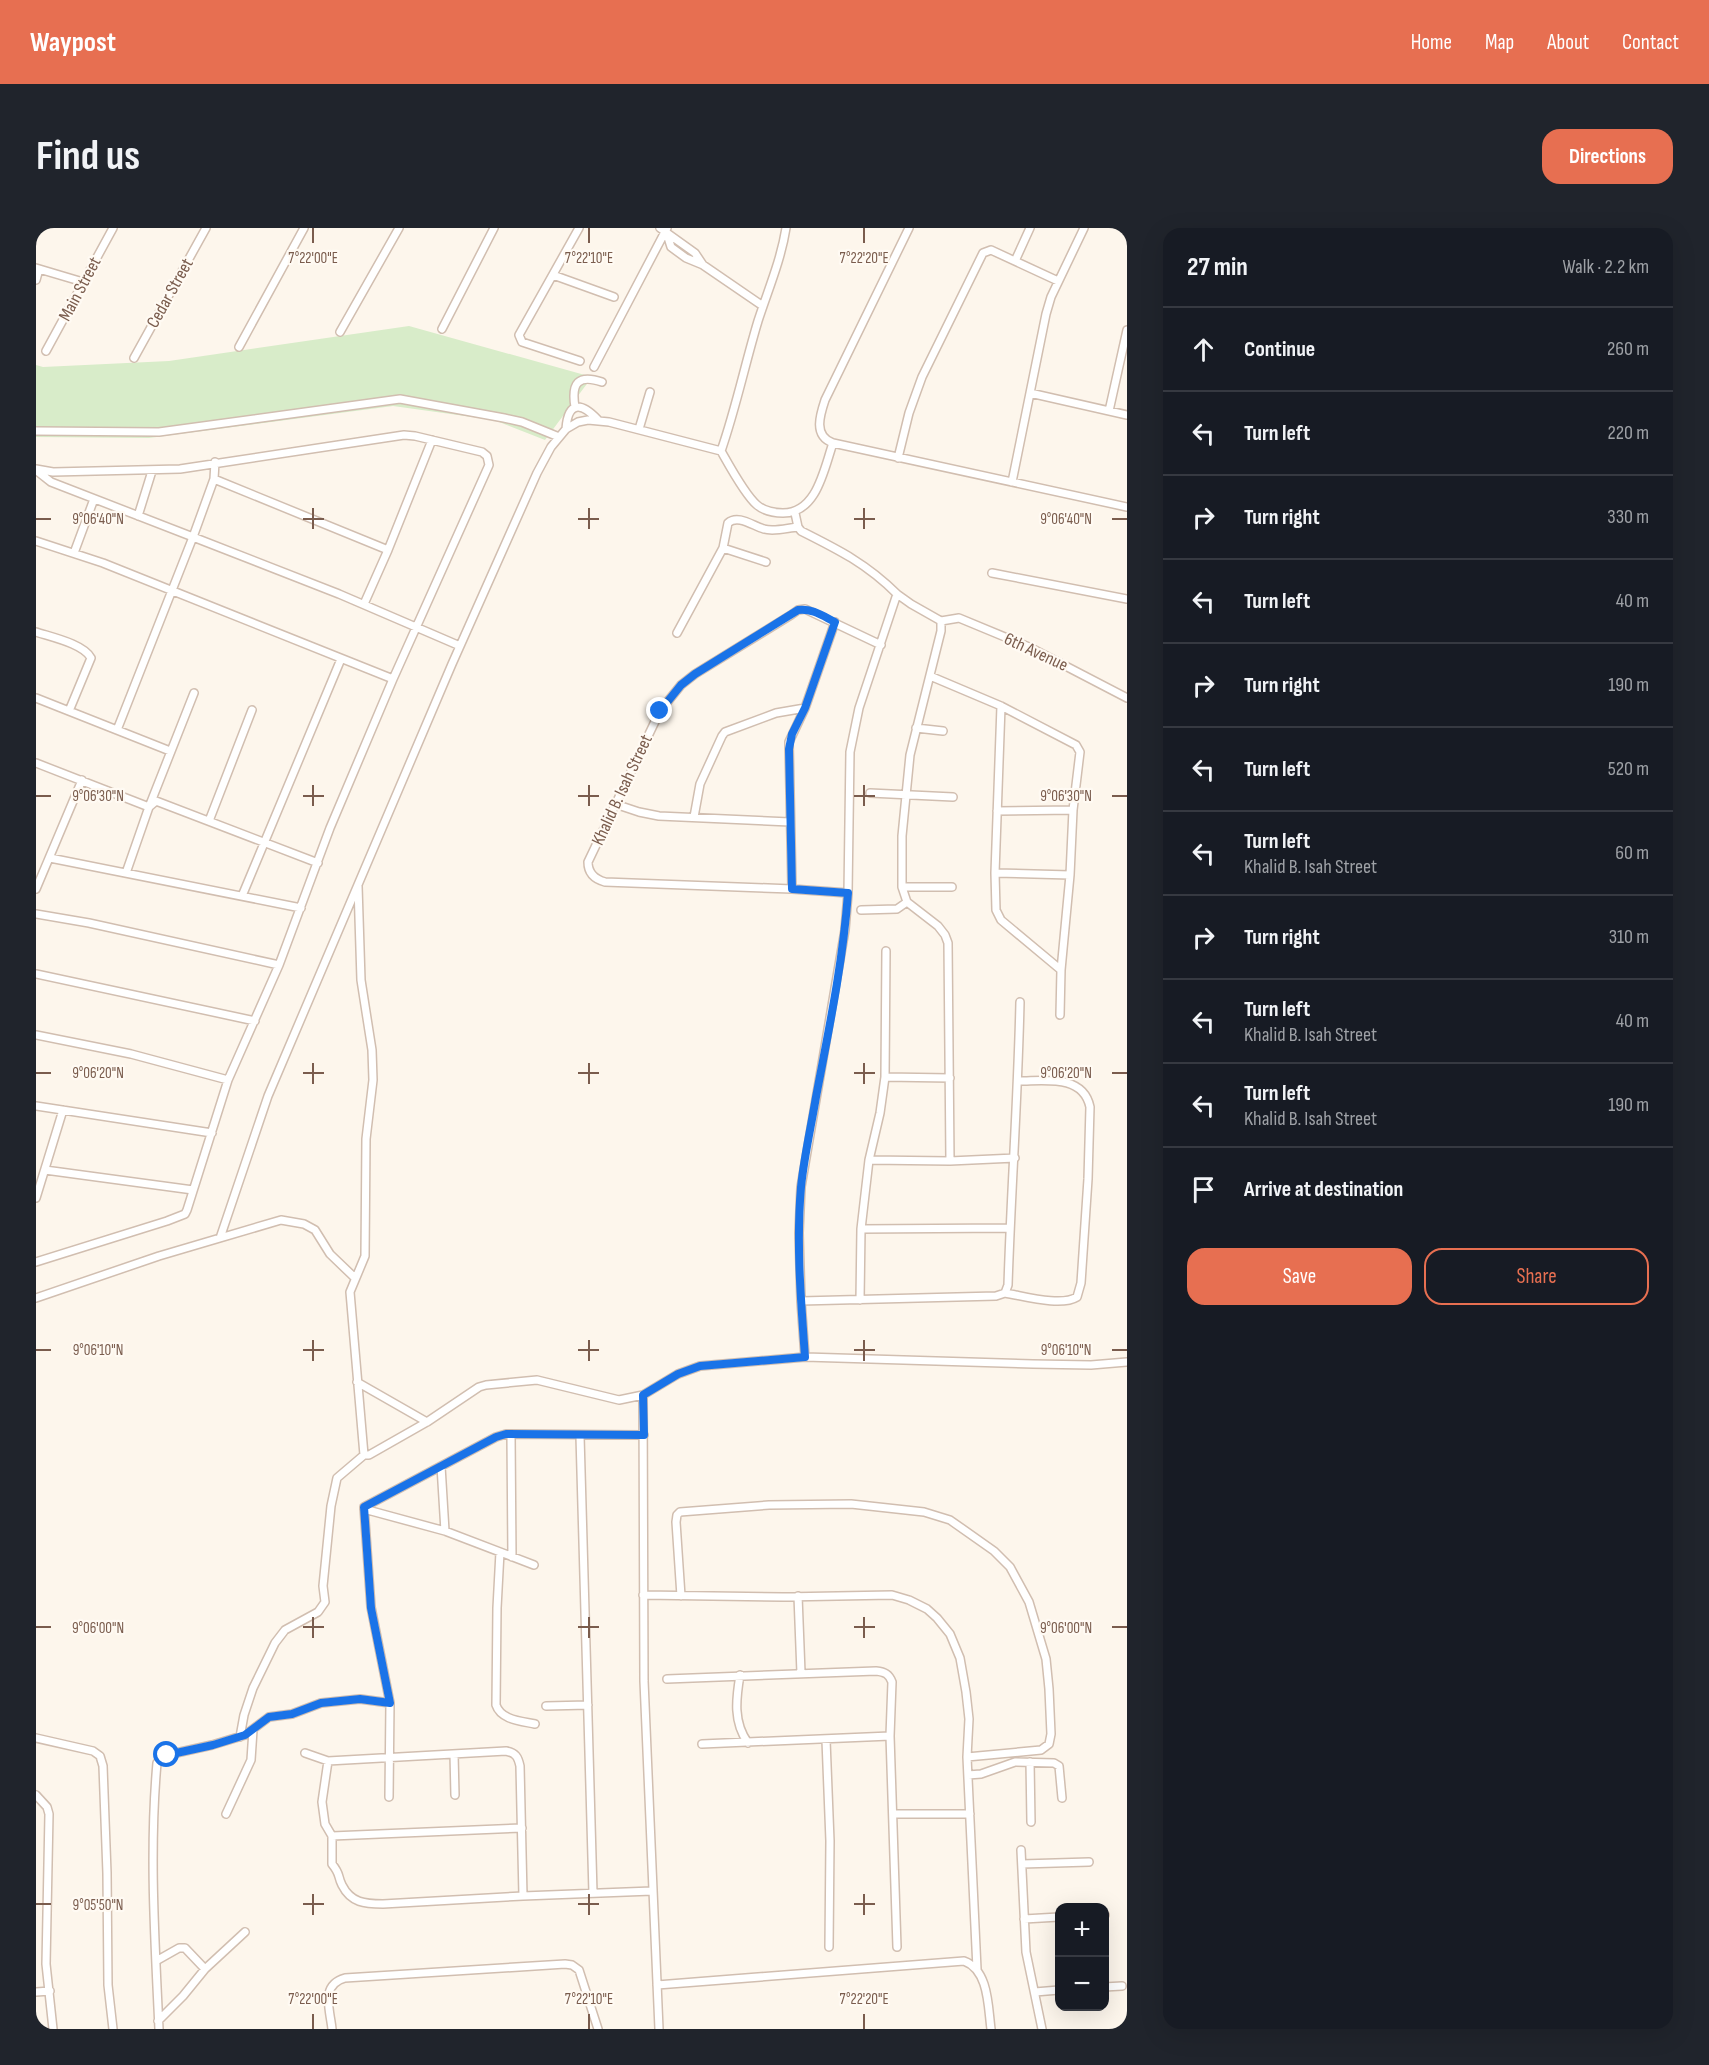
<!DOCTYPE html>
<meta charset="utf-8">
<style>
:root{--surface:#171b24;--page:#20242c;--text:#f1f3f6;--muted:#9ea1a6;--line:#363941;--accent:#e76f51}
body{margin:0;font-family:"Sofia Sans Condensed",sans-serif;background:var(--page);color:var(--text)}
.controls{position:absolute;right:18px;bottom:18px;display:grid;overflow:hidden;border-radius:12px;box-shadow:0 6px 24px #0002}
.controls button{width:54px;height:54px;display:grid;place-items:center;padding:0;border:0;border-bottom:2px solid var(--line);background:var(--surface);color:var(--text);font:30px sans-serif}
.stop{position:absolute;width:18px;height:18px;margin:-14px;border:4px solid #1a73e8;border-radius:50%;background:#fff}
.stop.end{background:#1a73e8;border-color:#fff;box-shadow:0 2px 6px #0008}
.list{margin:0;padding:0;list-style:none}
h2{display:flex;justify-content:space-between;align-items:center;height:78px;margin:0;padding:0 24px;font-size:26px}
h2 small{font-size:20px;font-weight:400;color:var(--muted)}
.list li{display:grid;grid-template-columns:39px 1fr auto;gap:18px;align-items:center;box-sizing:border-box;height:84px;padding:0 24px;border-top:2px solid var(--line)}
.list b{display:block;font-size:22px;white-space:nowrap}
.list p{margin:0;font-size:20px;white-space:nowrap;color:var(--muted)}
.list em{font-size:20px;font-style:normal;color:var(--muted)}
.actions{display:flex;gap:12px;padding:18px 24px}
.actions a{flex:1;padding:14px 0;border:2px solid var(--accent);border-radius:18px;text-align:center;font-size:21px;color:var(--accent)}
.actions .main{background:var(--accent);color:#fff}
.icon{flex:none;width:33px;height:33px;fill:none;stroke:currentColor;stroke-width:2;stroke-linecap:round;stroke-linejoin:round}
.map{position:relative;flex:none;width:1091px;height:1801px;overflow:hidden;border-radius:18px}
header{display:flex;align-items:center;gap:36px;box-sizing:border-box;height:84px;padding:0 30px;background:var(--accent);color:#fff}
header strong{font-size:28px}
nav{display:flex;gap:33px;margin-inline-start:auto;font-size:21px}
.intro{display:flex;align-items:center;justify-content:space-between;box-sizing:border-box;height:144px;padding:0 36px}
h1{margin:0;font-size:42px}
.button{padding:15px 27px;border-radius:18px;background:var(--accent);color:#fff;font-size:21px;font-weight:700}
main{display:flex;gap:36px;padding:0 36px}
aside{flex:1;background:var(--surface);border-radius:18px;box-shadow:0 6px 24px #0002}
.map>svg:first-child{display:block}
.green{fill:#d8ecc9}
.lines{fill:none;stroke-linecap:round;stroke-linejoin:round}
.minor-casing{stroke:#d1beb0;stroke-width:10}
.minor{stroke:#fff;stroke-width:7}
.route{stroke:#1a73e8;stroke-width:8}
.ticks{fill:none;stroke:#7a5c4d;stroke-width:2}
.labels{text-anchor:middle;dominant-baseline:central;stroke-width:4.5;stroke-linejoin:round;paint-order:stroke}
.street-label{font-size:18px;fill:#7a5c4d;stroke:#fffaf3}
.ticks-label{font-size:15px;text-anchor:middle;fill:#7a5c4d;stroke:#fffaf3;stroke-width:4.5;stroke-linejoin:round;paint-order:stroke}
</style>
<header>
<strong>Waypost</strong>
<nav><a>Home</a><a>Map</a><a>About</a><a>Contact</a></nav>
</header>
<div class="intro"><h1>Find us</h1><a class="button">Directions</a></div>
<main>
<div class="map">
<svg width="1091" height="1801" viewBox="0 0 1091 1801">
<rect width="100%" height="100%" fill="#fdf6ec"/>
<path class="green" d="M 373,98 L 556,149 L 509,212 L 458,192 L 357,178 L 113,210 L 0,209 L 0,137 L 7,139 L 133,133 Z"/>
<g class="lines">
<g class="minor-casing">
<path id="minor" d="M 543,0 L 483,107 L 486,114 L 544,133
M 624,0 L 659,25 L 667,37
M 873,0 L 789,172 C 784,187 777,208 797,215 L 1091,279
M 630,3 L 635,19 L 650,30 L 667,37 L 727,78
M 979,33 L 994,0
M 0,40 L 47,54
M 517,47 L 578,69
M 0,52 L 3,41
M 406,101 L 458,0
M 304,104 L 363,0
M 203,119 L 268,0
M 10,123 L 77,0
M 98,130 L 170,0
M 558,139 L 631,0
M 994,165 L 1091,187
M 539,179 C 535,155 542,146 566,154
M 1073,183 L 1091,102
M 530,201 C 532,173 545,174 562,192
M 603,201 L 614,164
M 0,203 L 123,204 L 364,171 L 468,190 L 486,194 L 523,209
M 685,223 C 700,180 709,136 722,93 C 732,62 745,32 750,0
M 862,230 L 873,185 L 886,149 L 947,25 L 955,22 L 1022,53
M 0,241 L 17,244 L 144,241 L 368,207 L 379,208 L 446,224 L 451,228 L 453,237 L 357,451 L 294,600 L 243,737 L 192,852 L 151,982 L 149,986 L 131,993 L 0,1034
M 1,243 L 15,254 L 157,309 L 178,251 L 179,234
M 178,251 L 352,322
M 976,254 L 1010,86 L 1015,69 L 1048,0
M 759,285 L 762,299 L 765,303 C 803,322 831,336 861,366 L 823,480 L 814,524 L 812,665 L 809,702 L 765,959 L 763,1005 L 765,1073 L 769,1129
M 102,288 L 116,243
M 0,313 L 67,335 L 357,451
M 687,320 L 730,334
M 38,325 L 58,271
M 956,345 L 1091,371
M 861,366 L 875,376 L 905,393 L 905,403 L 874,527 L 866,608 L 866,659 L 871,674 L 902,698 L 909,707 L 912,715 L 914,933
M 328,376 L 352,322 L 396,212
M 905,393 L 923,390 L 993,419 L 1091,470
M 0,404 C 15,409 48,416 55,430 L 33,483
M 641,405 L 687,320 L 692,295 C 702,286 717,298 728,301 C 738,304 751,300 762,299
M 894,448 L 965,478 L 1040,517 L 1044,524 L 1037,582 L 1034,647 L 1025,742 L 965,692 L 960,682 L 959,645 L 965,478
M 0,470 L 134,523
M 880,500 L 907,503
M 81,502 L 157,309 L 303,366 L 424,418
M 0,535 L 113,579 L 120,573 L 282,635
M 834,565 L 917,569
M 579,576 L 603,584 L 623,588 L 754,594
M 961,583 L 1037,582
M 658,589 L 664,556 L 686,508 L 689,504 L 740,485 L 769,480
M 173,593 L 216,482
M 14,630 L 265,680
M 90,645 L 113,579 L 158,465
M 959,645 L 1034,647
M 322,658 L 325,752 L 336,822 L 337,852 L 330,911 L 329,1028 L 314,1064 L 328,1227
M 866,659 L 916,659
M 0,661 L 46,552
M 756,661 L 753,514 L 769,480 L 799,394
M 812,665 L 756,661 L 569,654 C 558,651 552,645 552,634 L 624,483 L 645,457 L 659,446 L 755,387 L 762,382 L 769,381 L 845,417
M 206,668 L 305,431
M 825,682 L 861,681 L 871,674
M 0,686 L 53,695 L 243,737
M 0,746 L 219,793
M 1024,787 L 1025,742
M 0,807 L 95,826 L 192,852
M 849,849 L 914,850
M 0,878 L 176,905
M 833,932 L 914,933 L 979,930
M 9,942 L 157,962
M 0,970 L 27,882
M 825,1001 L 974,1000
M 184,1010 L 245,992 L 268,996 L 279,1002 L 294,1026 L 319,1050
M 969,1065 C 988,1068 1025,1079 1041,1069 L 1045,1055 L 1052,951 L 1054,879 C 1047,846 1008,853 983,853
M 0,1070 L 123,1028 L 184,1010 L 232,868 L 416,436 L 501,245 L 515,219 L 530,201 L 542,194 L 552,192 L 573,194 L 685,223 C 693,237 709,267 721,277 C 728,283 738,285 747,285 C 781,285 788,241 797,215
M 824,1072 L 825,1001 L 833,932 L 844,885 L 849,849 L 850,723
M 765,1073 L 960,1068 L 969,1065 L 972,1057 C 975,963 982,869 984,774
M 321,1154 L 391,1194
M 607,1167 L 608,1453 L 623,1801
M 475,1207 L 476,1329
M 544,1208 L 557,1665
M 405,1238 L 409,1303
M 328,1281 L 409,1303 L 498,1337
M 464,1324 L 461,1380 L 460,1477 C 465,1492 485,1493 499,1496
M 607,1367 L 747,1369 L 856,1367 L 873,1372 L 891,1381 L 901,1390 L 914,1406 L 924,1430 L 930,1464 L 933,1491 L 931,1529 L 941,1741
M 645,1368 L 640,1294 L 641,1287 L 644,1284 L 733,1277 L 815,1276 L 888,1284 L 914,1292 L 958,1323 L 974,1339 L 993,1374 L 1010,1431 L 1013,1461 L 1015,1506 L 1013,1516 L 1005,1522 L 931,1529
M 762,1368 L 765,1445
M 704,1447 C 700,1471 697,1494 712,1515
M 631,1451 L 840,1443 C 849,1444 853,1446 856,1454 L 854,1508 L 861,1719
M 510,1478 L 552,1477
M 204,1509 L 208,1487 L 217,1460 L 239,1415 L 249,1402 L 282,1384 L 289,1374 L 287,1358 L 295,1278 L 301,1250 L 328,1227 L 333,1227 L 391,1194 L 443,1159 L 450,1157 L 501,1152 L 583,1172 L 607,1167 L 642,1146 L 664,1138 L 769,1129 L 997,1136 L 1055,1137 L 1091,1134
M 0,1510 L 57,1523 L 64,1528 L 67,1538 L 71,1645 L 72,1757 L 77,1801
M 790,1512 L 794,1613 L 793,1719
M 666,1516 L 854,1508
M 269,1525 L 292,1533 L 470,1523 C 480,1525 482,1529 484,1538 L 487,1668
M 418,1526 L 419,1567
M 292,1533 L 286,1574 L 289,1596 L 296,1608 L 296,1636 C 305,1647 301,1647 306,1657 C 315,1675 329,1676 347,1676 L 487,1668 L 616,1663
M 994,1534 L 995,1594
M 932,1547 L 945,1546 L 979,1534 L 1018,1535 L 1023,1538 L 1026,1570
M 0,1567 L 11,1579 L 13,1586 L 10,1736 L 17,1801
M 353,1569 L 354,1475 L 335,1379 L 328,1279 L 460,1209 L 470,1206 L 608,1207
M 190,1586 L 215,1532 L 217,1502
M 857,1586 L 934,1586
M 296,1608 L 486,1600
M 985,1622 L 990,1724 L 1006,1801
M 986,1636 L 1053,1634
M 1068,1687 L 1069,1687
M 988,1691 L 1023,1689
M 120,1733 L 143,1720 L 149,1720 L 169,1741
M 621,1757 L 928,1733 C 953,1742 952,1779 955,1801
M 1068,1759 L 1086,1758
M 0,1764 L 14,1763
M 999,1764 L 1023,1762
M 122,1793 L 147,1768 L 169,1741 L 209,1704
M 123,1801 C 119,1713 113,1624 121,1535 L 131,1527 L 176,1517 L 209,1507 L 233,1489 L 256,1486 L 285,1475 L 324,1471 L 354,1475
M 296,1801 C 294,1781 284,1757 309,1750 L 529,1736 L 536,1737 L 543,1742 L 562,1801"/>
</g>
<use href="#minor" class="minor"/>
</g>
<g class="lines">
<path class="route" d="M 131,1527 L 177,1517 L 209,1507 L 233,1489 L 256,1486 L 285,1475 L 324,1471 L 354,1475 L 335,1380 L 328,1279 L 460,1209 L 470,1206 L 608,1207 L 607,1167 L 642,1146 L 664,1138 L 769,1129 C 765,1073 760,1016 765,959 C 768,929 775,899 780,869 C 793,801 807,734 812,665 L 756,661 L 753,521 L 756,506 L 769,480 L 799,394 C 787,388 776,380 762,382 L 659,446 L 645,457 L 624,483"/>
</g>
<path class="ticks" d="M 277,0 L 277,15M 553,0 L 553,15M 828,0 L 828,15M 277,280 L 277,301M 553,280 L 553,301M 828,280 L 828,301M 0,291 L 15,291M 267,291 L 288,291M 542,291 L 563,291M 818,291 L 839,291M 1076,291 L 1091,291M 277,557 L 277,578M 553,557 L 553,578M 828,557 L 828,578M 0,568 L 15,568M 267,568 L 288,568M 542,568 L 563,568M 818,568 L 839,568M 1076,568 L 1091,568M 277,835 L 277,856M 553,835 L 553,856M 828,835 L 828,856M 0,845 L 15,845M 267,845 L 288,845M 542,845 L 563,845M 818,845 L 839,845M 1076,845 L 1091,845M 277,1112 L 277,1133M 553,1112 L 553,1133M 828,1112 L 828,1133M 0,1122 L 15,1122M 267,1122 L 288,1122M 542,1122 L 563,1122M 818,1122 L 839,1122M 1076,1122 L 1091,1122M 277,1389 L 277,1410M 553,1389 L 553,1410M 828,1389 L 828,1410M 0,1399 L 15,1399M 267,1399 L 288,1399M 542,1399 L 563,1399M 818,1399 L 839,1399M 1076,1399 L 1091,1399M 277,1666 L 277,1687M 553,1666 L 553,1687M 828,1666 L 828,1687M 0,1676 L 15,1676M 267,1676 L 288,1676M 542,1676 L 563,1676M 818,1676 L 839,1676M 277,1786 L 277,1801M 553,1786 L 553,1801M 828,1786 L 828,1801"/>
<g class="labels">
<g class="street-label">
<text transform="translate(44 61) rotate(-62)">Main Street</text>
<text transform="translate(134 65) rotate(-61)">Cedar Street</text>
<text transform="translate(1000 424) rotate(25)">6th Avenue</text>
<text transform="translate(586 562) rotate(-65)">Khalid B. Isah Street</text>
</g>
</g>
<g class="ticks-label">
<text x="277" y="35">7°22'00"E</text>
<text x="553" y="35">7°22'10"E</text>
<text x="828" y="35">7°22'20"E</text>
<text x="62" y="296">9°06'40"N</text>
<text x="1030" y="296">9°06'40"N</text>
<text x="62" y="573">9°06'30"N</text>
<text x="1030" y="573">9°06'30"N</text>
<text x="62" y="850">9°06'20"N</text>
<text x="1030" y="850">9°06'20"N</text>
<text x="62" y="1127">9°06'10"N</text>
<text x="1030" y="1127">9°06'10"N</text>
<text x="62" y="1405">9°06'00"N</text>
<text x="1030" y="1405">9°06'00"N</text>
<text x="62" y="1682">9°05'50"N</text>
<text x="277" y="1776">7°22'00"E</text>
<text x="553" y="1776">7°22'10"E</text>
<text x="828" y="1776">7°22'20"E</text>
</g>
</svg>
<div class="controls">
<button>+</button>
<button>−</button>
</div>
<div class="stop" style="left:131px;top:1527px"></div>
<div class="stop end" style="left:624px;top:483px"></div>
</div>
<aside>
<h2>27 min<small>Walk · 2.2 km</small></h2>
<ul class="list">
<li><svg class="icon" aria-label="ahead" viewBox="0 0 24 24"><path d="M12 20V5M6 11l6-6 6 6"/></svg><div><b>Continue</b></div><em>260 m</em></li>
<li><svg class="icon" aria-label="left" viewBox="0 0 24 24"><path d="M17 20v-9H6M10 6l-5 5 5 5"/></svg><div><b>Turn left</b></div><em>220 m</em></li>
<li><svg class="icon" aria-label="right" viewBox="0 0 24 24"><path d="M7 20v-9h11M14 6l5 5-5 5"/></svg><div><b>Turn right</b></div><em>330 m</em></li>
<li><svg class="icon" aria-label="left" viewBox="0 0 24 24"><path d="M17 20v-9H6M10 6l-5 5 5 5"/></svg><div><b>Turn left</b></div><em>40 m</em></li>
<li><svg class="icon" aria-label="right" viewBox="0 0 24 24"><path d="M7 20v-9h11M14 6l5 5-5 5"/></svg><div><b>Turn right</b></div><em>190 m</em></li>
<li><svg class="icon" aria-label="left" viewBox="0 0 24 24"><path d="M17 20v-9H6M10 6l-5 5 5 5"/></svg><div><b>Turn left</b></div><em>520 m</em></li>
<li><svg class="icon" aria-label="left" viewBox="0 0 24 24"><path d="M17 20v-9H6M10 6l-5 5 5 5"/></svg><div><b>Turn left</b><p>Khalid B. Isah Street</p></div><em>60 m</em></li>
<li><svg class="icon" aria-label="right" viewBox="0 0 24 24"><path d="M7 20v-9h11M14 6l5 5-5 5"/></svg><div><b>Turn right</b></div><em>310 m</em></li>
<li><svg class="icon" aria-label="left" viewBox="0 0 24 24"><path d="M17 20v-9H6M10 6l-5 5 5 5"/></svg><div><b>Turn left</b><p>Khalid B. Isah Street</p></div><em>40 m</em></li>
<li><svg class="icon" aria-label="left" viewBox="0 0 24 24"><path d="M17 20v-9H6M10 6l-5 5 5 5"/></svg><div><b>Turn left</b><p>Khalid B. Isah Street</p></div><em>190 m</em></li>
<li><svg class="icon" aria-label="arrive" viewBox="0 0 24 24"><path d="M6 21V4h12l-3 4 3 4H6"/></svg><div><b>Arrive at destination</b></div></li>
</ul>
<div class="actions"><a class="main">Save</a><a>Share</a></div>
</aside>
</main>
